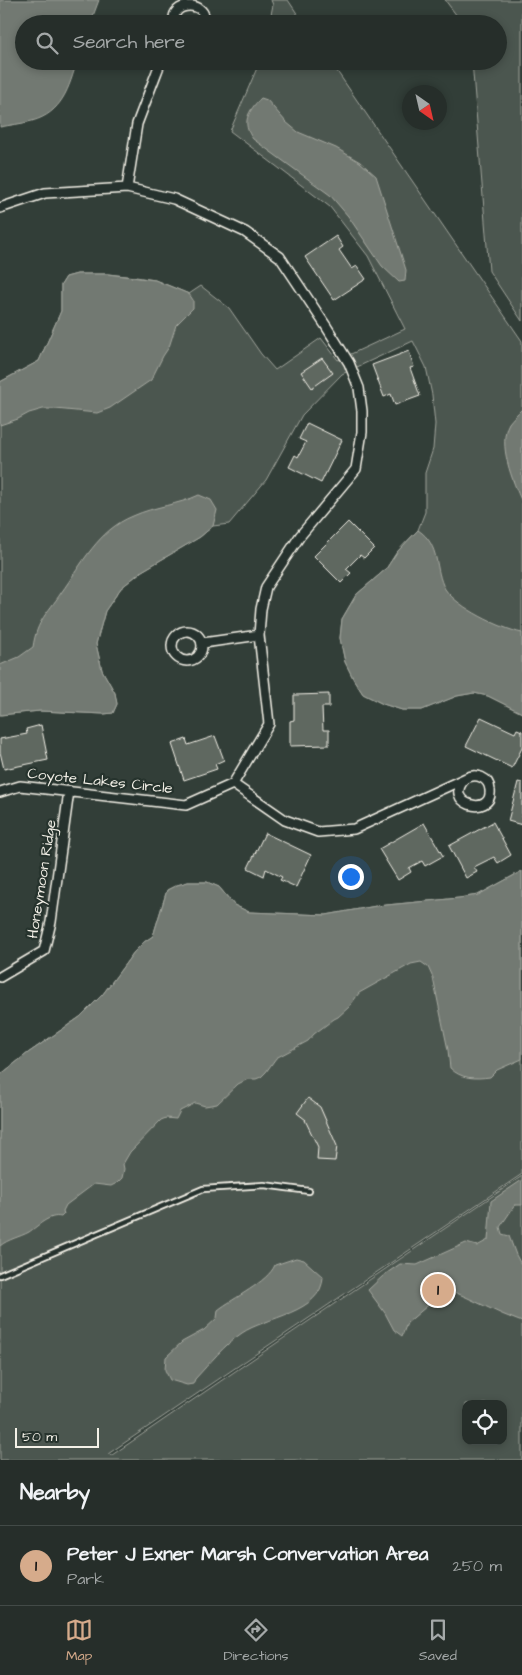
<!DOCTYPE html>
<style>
:root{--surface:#262e2a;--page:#2e3632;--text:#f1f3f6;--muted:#a4a8a8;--line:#424a47;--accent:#d6ab8b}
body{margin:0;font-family:"Architects Daughter",sans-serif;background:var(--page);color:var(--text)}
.controls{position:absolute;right:15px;bottom:15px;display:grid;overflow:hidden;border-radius:10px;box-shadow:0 2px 8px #0003}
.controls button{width:45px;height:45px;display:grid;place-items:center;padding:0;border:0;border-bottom:1px solid var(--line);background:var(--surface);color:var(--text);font:25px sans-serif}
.compass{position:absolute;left:402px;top:85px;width:45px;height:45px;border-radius:50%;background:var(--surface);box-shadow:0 2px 8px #0003;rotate:146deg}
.scale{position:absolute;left:15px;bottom:12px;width:84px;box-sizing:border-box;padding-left:5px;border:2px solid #f4f1e8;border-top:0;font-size:14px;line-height:18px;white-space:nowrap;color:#f4f1e8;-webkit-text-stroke:4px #26332d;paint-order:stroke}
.you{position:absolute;left:350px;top:876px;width:18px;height:18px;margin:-12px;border:4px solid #fff;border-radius:50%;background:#1a73e8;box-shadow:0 0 0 8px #1a73e833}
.badge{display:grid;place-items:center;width:32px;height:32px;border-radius:50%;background:var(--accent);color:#111;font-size:16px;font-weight:700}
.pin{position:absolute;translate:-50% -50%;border:2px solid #fff;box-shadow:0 1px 5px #0006}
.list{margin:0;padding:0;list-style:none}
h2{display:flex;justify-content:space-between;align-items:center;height:65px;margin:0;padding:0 20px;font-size:21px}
h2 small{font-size:16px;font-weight:400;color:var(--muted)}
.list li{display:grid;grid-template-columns:32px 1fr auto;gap:15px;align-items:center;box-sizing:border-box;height:80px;padding:0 20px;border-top:1px solid var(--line)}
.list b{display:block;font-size:19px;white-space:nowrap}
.list p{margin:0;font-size:16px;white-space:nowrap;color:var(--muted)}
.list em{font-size:16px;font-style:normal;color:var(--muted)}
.icon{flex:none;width:28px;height:28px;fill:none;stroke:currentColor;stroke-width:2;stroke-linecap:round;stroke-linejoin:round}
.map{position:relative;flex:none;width:522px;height:1460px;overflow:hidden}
.search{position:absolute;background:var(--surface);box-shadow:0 2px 8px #0003;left:15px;right:15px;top:15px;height:55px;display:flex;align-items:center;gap:12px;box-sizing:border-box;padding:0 18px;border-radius:28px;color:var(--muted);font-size:19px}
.sheet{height:145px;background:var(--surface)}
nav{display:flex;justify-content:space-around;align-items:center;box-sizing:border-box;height:70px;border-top:1px solid var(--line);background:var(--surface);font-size:14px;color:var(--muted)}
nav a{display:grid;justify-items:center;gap:2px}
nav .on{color:var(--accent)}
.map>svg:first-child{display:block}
.green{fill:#4c564f;stroke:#a0a49c;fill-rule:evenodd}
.water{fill:#727972;stroke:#a6a9a1}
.building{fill:#5f6861;stroke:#f4f1e8}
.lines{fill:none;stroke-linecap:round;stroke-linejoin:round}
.lane-casing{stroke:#f4f1e8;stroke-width:8}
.street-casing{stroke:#f4f1e8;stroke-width:12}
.lane{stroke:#26332d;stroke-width:4.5}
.street{stroke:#26332d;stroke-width:9}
.labels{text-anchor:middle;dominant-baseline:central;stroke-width:4.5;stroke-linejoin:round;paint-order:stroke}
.street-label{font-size:15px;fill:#f4f1e8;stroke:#26332d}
</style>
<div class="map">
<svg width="522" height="1460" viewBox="0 0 522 1460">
<rect width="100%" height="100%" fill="#323e38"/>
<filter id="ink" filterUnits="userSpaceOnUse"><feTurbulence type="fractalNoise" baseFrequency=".02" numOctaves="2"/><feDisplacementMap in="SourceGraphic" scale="10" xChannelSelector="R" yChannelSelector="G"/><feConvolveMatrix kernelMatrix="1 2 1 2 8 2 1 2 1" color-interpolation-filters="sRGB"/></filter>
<g filter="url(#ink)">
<path class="green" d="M 271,0 L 288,0 L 304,24 L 269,24 L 273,5 Z
M 445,0 L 522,0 L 522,321 L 489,271 L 472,61 L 498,61 L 498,24 L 463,24 Z
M 260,61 L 330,61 L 522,341 L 522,713 L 488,696 L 474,693 L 457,696 L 422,710 L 402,710 L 383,704 L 363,694 L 354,680 L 345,662 L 340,638 L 342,619 L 356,595 L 386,569 L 397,552 L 418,530 L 425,512 L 425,473 L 433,449 L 435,424 L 432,395 L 426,367 L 413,341 L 342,374 L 302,415 L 266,480 L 229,524 L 213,526 L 200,537 L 142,571 L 121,588 L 105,611 L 96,644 L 102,670 L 115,693 L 117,704 L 113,713 L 104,714 L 40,711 L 0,715 L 0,382 L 39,361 L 61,311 L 61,285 L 66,277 L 77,274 L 108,274 L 136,277 L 155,280 L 189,294 L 201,286 L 229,308 L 261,354 L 275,370 L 321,338 L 338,360 L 405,329 L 368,256 L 330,207 L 230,131 Z
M 522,871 L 522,1174 L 108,1454 L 112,1455 L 522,1176 L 522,1460 L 0,1460 L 0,1075 L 28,1053 L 80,1017 L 103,994 L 134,952 L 144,942 L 153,936 L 167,890 L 177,885 L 188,882 L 207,882 L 219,887 L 234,905 L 249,912 L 326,915 L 376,906 L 459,898 L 478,895 ZM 466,1404 L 503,1404 L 503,1441 L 466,1441 Z"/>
<path class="water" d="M 99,0 L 90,24 L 24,24 L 24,61 L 77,61 C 69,88 62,113 32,121 C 21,124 10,125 0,127 L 0,0 Z
M 261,98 L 267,100 L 286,122 L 298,132 L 336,148 L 360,162 L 376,176 L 406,270 L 405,281 L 399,282 L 382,266 L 348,216 L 330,195 L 253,139 C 241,123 248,111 261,98 Z
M 77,274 L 108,274 L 155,280 L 189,294 L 193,300 L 193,308 L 176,325 L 169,347 L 163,356 L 151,380 L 110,408 L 97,413 L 55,409 L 43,409 L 29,413 L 18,419 L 0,425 L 0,382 L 39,361 L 61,311 L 61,285 L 66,277 Z
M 522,409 L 522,502 C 513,482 497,444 509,423 C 512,419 518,413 522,409 Z
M 199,495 L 211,500 L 217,510 L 213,526 L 200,537 L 142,571 L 121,588 L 105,611 L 96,644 L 102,670 L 115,693 L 117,704 L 113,713 L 104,714 L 40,711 L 0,715 L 0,665 L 19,657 L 33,647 C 37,620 47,614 61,593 C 82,564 98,530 133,516 C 155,506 178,505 199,495 Z
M 418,530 C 441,545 434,570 445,589 C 458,608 500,628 522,633 L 522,713 L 488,696 L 474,693 L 457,696 L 422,710 L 402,710 L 383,704 L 363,694 L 354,680 L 345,662 L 340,638 L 342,619 L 356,595 L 386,569 L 397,552 Z
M 522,871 L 522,1059 L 497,1070 L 490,1077 C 475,1079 461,1079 450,1068 L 448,1050 L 433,978 L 428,967 L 421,962 L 411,964 L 359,993 L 349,1007 L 338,1017 L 334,1019 L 314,1034 L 308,1041 L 276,1058 L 266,1072 L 261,1077 L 256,1079 L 248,1079 L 238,1084 L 217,1104 L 205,1106 L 195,1103 L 186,1108 L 180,1111 L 176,1119 L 166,1118 L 161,1120 L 130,1152 L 123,1164 L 124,1169 L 122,1178 L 117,1183 L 111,1186 L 94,1184 L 66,1205 L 63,1211 L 64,1214 L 61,1217 C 49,1214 38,1226 29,1232 C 20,1237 8,1239 0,1246 L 0,1075 L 28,1053 L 80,1017 L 103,994 L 134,952 L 144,942 L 153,936 L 167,890 L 177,885 L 188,882 L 207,882 L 219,887 L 234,905 L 249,912 L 326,915 L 376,906 L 459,898 L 478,895 Z
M 522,1180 L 522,1205 L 515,1205 L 500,1227 L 502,1234 L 509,1236 L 516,1255 L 522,1266 L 522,1322 C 496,1313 473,1299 447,1289 L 407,1323 L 402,1336 L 394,1330 L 385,1313 L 368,1290 L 384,1275 L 400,1264 L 417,1265 L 466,1243 L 477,1246 L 488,1240 L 491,1201 Z
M 296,1258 L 304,1260 L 323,1277 C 322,1313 265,1317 242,1333 C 224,1345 210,1363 195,1379 L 193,1384 L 187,1385 L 170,1380 L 165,1370 L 166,1357 L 182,1342 L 204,1330 L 217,1318 L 218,1310 C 233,1298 268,1282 275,1265 Z"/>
<path class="building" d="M 336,236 L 343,247 L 339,250 L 352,269 L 357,266 L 366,279 L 334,300 L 305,257 Z
M 409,351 L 414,367 L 410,368 L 420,396 L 395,405 L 391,394 L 384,397 L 372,365 Z
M 322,358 L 333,373 L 312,388 L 301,372 Z
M 307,423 L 342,440 L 321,483 L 289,467 L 295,455 L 298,457 L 306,442 L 299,439 Z
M 348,522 L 374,548 L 364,558 L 360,555 L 346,569 L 351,573 L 341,583 L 314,556 Z
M 329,694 L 329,707 L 322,707 L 323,730 L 329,730 L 329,745 L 290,746 L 290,721 L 294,720 L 294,695 Z
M 481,717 L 515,733 L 517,729 L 522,731 L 522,748 L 512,768 L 466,746 Z
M 41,725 L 48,760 L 4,769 L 0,752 L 0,739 L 27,734 L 26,729 Z
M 215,736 L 224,760 L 215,764 L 217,769 L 184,780 L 172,744 L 186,739 L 188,745 Z
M 518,782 L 522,783 L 522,825 L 508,821 Z
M 493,822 L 511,855 L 498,863 L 494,857 L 474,867 L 477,872 L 466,878 L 449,846 Z
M 424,823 L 443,856 L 425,866 L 422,861 L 409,868 L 411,872 L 398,880 L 379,849 Z
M 265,833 L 311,855 L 296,887 L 280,880 L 282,877 L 266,869 L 264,876 L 248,868 Z
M 308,1098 L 320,1107 L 337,1146 L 335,1161 L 317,1160 L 318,1147 L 305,1120 L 306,1120 L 297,1113 Z"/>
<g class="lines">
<g class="lane-casing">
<path id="lane" d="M 0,1275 L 203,1189 L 264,1185 L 309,1191"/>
</g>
<g class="street-casing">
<path id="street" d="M 175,24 C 167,0 212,0 203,24
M 127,188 L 137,124 L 161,61
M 0,208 L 45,193 L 127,188 L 174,199 L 245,232 L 280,257 L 326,326 L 349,363 L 359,388 L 362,411 L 362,432 L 356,469 L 300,536 L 266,587 L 261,609 L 259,635 L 269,724 L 233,784 L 186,805 L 20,786 L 0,792
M172 646a15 15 0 1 1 30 0a15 15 0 1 1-30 0Z
M 203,643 L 259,635
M 233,784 L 285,820 L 318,832 L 354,829 L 466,778 C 476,773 489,777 490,790 C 493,819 440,803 466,778
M 0,977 L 44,951 L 51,922 L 69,791"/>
</g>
<use href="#lane" class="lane"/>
<use href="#street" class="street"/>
</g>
</g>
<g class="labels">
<g class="street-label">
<text transform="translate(100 781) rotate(6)">Coyote Lakes Circle</text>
<text transform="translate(42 879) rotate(-81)">Honeymoon Ridge</text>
</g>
</g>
</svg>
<div class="controls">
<button><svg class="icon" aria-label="locate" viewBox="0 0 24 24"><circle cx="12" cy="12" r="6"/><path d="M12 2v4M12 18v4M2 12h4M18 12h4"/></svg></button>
</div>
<svg class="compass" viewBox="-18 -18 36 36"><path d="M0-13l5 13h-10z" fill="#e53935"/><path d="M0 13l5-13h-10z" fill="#a4a8a8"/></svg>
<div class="scale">50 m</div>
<div class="you"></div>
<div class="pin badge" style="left:438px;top:1290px">1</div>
<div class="search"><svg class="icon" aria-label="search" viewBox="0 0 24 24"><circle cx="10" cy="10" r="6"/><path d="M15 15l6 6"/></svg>Search here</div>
</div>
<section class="sheet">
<h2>Nearby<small></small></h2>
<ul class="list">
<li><span class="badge">1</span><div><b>Peter J Exner Marsh Convervation Area</b><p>Park</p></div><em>250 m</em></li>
</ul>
</section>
<nav>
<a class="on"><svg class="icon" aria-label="map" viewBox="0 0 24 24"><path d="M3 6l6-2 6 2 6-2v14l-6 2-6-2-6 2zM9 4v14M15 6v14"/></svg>Map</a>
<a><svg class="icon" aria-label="directions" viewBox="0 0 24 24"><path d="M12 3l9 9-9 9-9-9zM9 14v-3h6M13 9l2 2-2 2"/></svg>Directions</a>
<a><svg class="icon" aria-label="saved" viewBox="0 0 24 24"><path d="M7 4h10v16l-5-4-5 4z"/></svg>Saved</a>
</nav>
